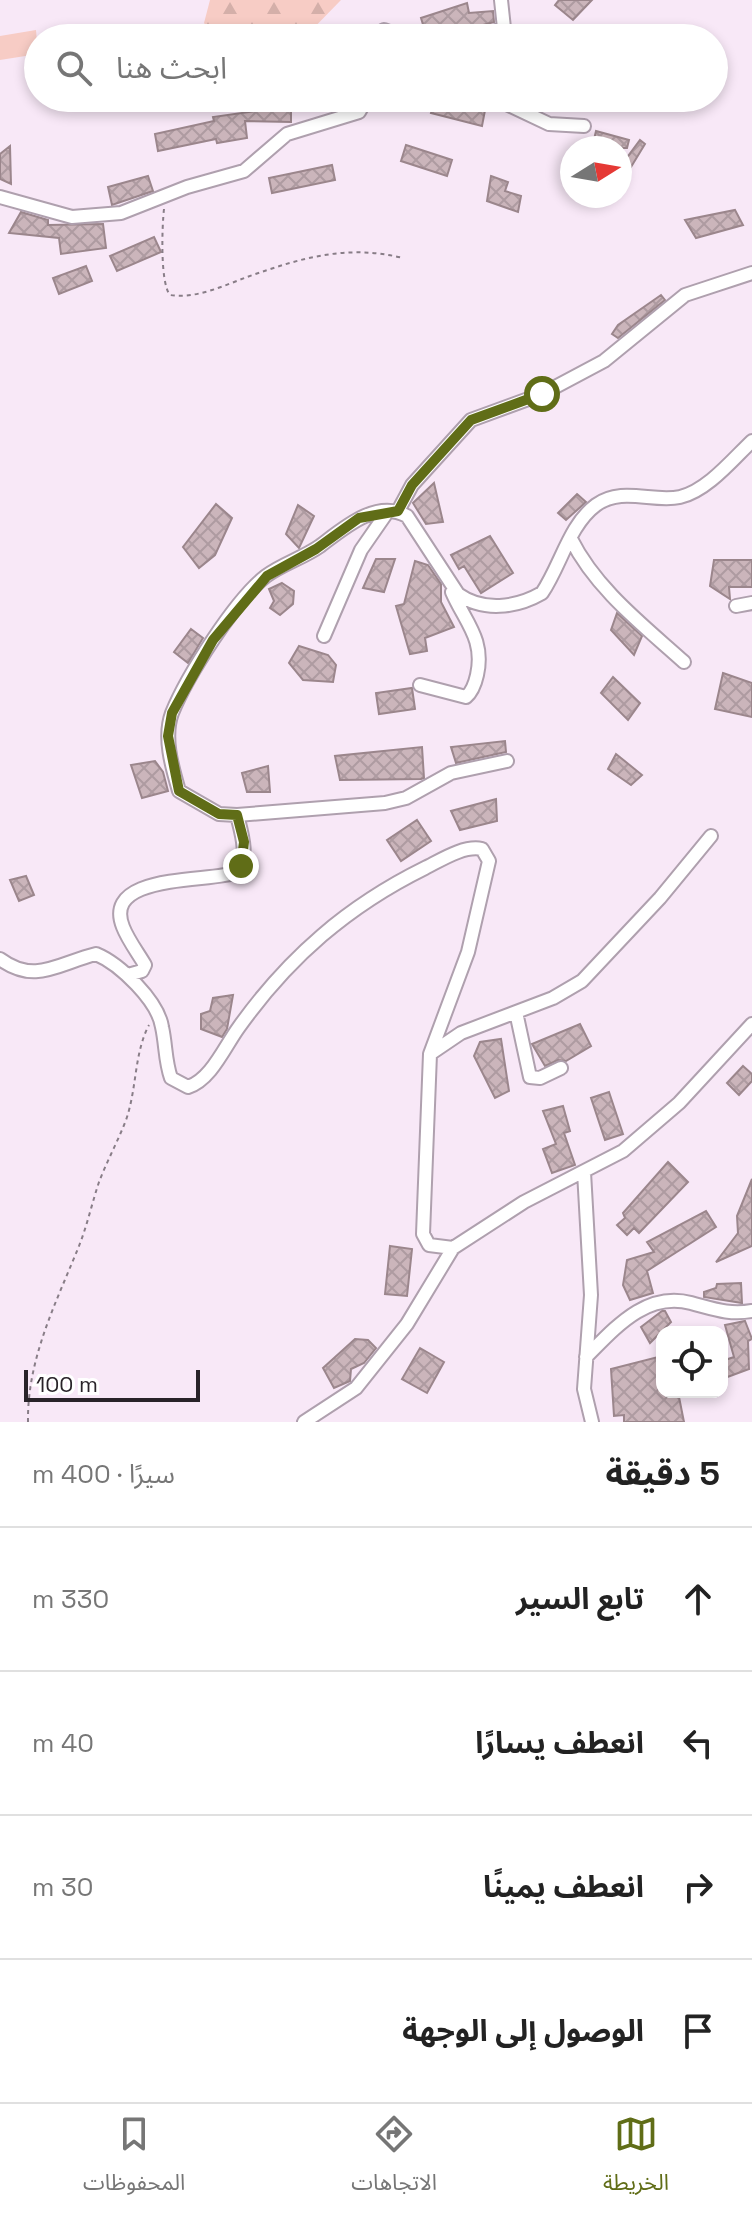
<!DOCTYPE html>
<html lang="ar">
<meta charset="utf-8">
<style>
:root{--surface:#fff;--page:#f2f2f2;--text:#222;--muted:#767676;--line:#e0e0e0;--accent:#606d17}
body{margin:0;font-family:"Space Grotesk","Noto Sans Arabic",sans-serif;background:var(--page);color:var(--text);direction:rtl}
.controls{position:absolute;right:24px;bottom:24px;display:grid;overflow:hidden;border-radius:16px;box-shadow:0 4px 12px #0003}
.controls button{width:72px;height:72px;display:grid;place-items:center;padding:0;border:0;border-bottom:2px solid var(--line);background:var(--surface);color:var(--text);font:40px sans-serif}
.compass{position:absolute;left:560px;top:136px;width:72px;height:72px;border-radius:50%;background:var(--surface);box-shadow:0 4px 12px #0003;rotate:79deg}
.scale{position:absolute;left:24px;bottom:20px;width:176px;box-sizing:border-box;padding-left:8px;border:4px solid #292329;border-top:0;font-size:22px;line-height:28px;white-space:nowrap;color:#292329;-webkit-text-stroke:6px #fff;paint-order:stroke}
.stop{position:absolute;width:24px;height:24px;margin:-18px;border:6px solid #606d17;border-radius:50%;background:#fff}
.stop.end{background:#606d17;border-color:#fff;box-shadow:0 2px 8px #0008}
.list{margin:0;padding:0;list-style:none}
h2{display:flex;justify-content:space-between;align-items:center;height:104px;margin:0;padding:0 32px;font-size:34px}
h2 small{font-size:26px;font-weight:400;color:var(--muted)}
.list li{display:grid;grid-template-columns:52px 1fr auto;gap:24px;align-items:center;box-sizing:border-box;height:144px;padding:0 32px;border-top:2px solid var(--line)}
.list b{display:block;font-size:30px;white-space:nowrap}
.list em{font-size:26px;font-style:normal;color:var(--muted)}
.icon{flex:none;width:44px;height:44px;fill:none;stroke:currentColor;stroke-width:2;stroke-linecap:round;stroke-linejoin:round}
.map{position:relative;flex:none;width:752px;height:1422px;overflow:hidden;direction:ltr}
.search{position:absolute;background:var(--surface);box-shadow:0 4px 12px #0003;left:24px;right:24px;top:24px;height:88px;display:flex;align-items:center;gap:20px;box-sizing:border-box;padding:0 28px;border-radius:44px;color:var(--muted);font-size:30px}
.sheet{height:680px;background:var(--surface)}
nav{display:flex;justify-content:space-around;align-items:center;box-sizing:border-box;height:112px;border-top:2px solid var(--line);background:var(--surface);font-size:22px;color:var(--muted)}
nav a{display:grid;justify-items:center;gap:4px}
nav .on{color:var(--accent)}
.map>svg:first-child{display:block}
.forest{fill:url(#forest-firs)}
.green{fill:#f7ccc5}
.building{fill:url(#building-cross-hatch);stroke:#9b868c;stroke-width:2}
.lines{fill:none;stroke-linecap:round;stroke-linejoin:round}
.minor-casing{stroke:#afa0ae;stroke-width:16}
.path{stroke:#887d87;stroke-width:2;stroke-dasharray:4 4;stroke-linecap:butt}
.minor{stroke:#fff;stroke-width:12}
.route{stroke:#606d17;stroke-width:10}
</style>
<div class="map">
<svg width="752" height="1422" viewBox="0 0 752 1422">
<defs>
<pattern id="forest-firs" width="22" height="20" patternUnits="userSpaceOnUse" patternTransform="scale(2)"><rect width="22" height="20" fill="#f7ccc5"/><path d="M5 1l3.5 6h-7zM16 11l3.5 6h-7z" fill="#d4afa9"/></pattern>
<pattern id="building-cross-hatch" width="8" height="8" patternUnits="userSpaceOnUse" patternTransform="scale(2)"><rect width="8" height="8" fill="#cbb5bb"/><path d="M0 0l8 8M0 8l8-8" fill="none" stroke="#ae9ba1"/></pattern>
</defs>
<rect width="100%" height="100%" fill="#f8e8f7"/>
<path class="forest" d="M 210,0 L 341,0 L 304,38 L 216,38 L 204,23 Z"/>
<path class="green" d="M 36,30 L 38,54 L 0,60 L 0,36 Z"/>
<path class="building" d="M 559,0 L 592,0 L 573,20 L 555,5 Z
M 467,3 L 469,13 L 493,11 L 494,22 L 472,28 L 472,32 L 427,38 L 421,18 Z
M 257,98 L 291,98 L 291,122 L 245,121 L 247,138 L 217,143 L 216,139 L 158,151 L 155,134 L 214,121 L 213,117 L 256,111 Z
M 436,98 L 486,105 L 482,126 L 431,113 Z
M 596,131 L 629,140 L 627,148 L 592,148 Z
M 640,140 L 645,144 L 631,167 L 623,163 Z
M 406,145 L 452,160 L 447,176 L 401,161 Z
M 10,146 L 11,184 L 0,179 L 0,154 Z
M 332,165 L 335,180 L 272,193 L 269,178 Z
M 148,176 L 153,191 L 112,205 L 108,187 Z
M 491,176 L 508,182 L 505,191 L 521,196 L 518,212 L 487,201 Z
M 735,210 L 743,225 L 696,238 L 685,220 Z
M 21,212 L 48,220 L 48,225 L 103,224 L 106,248 L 61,254 L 59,238 L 9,233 Z
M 154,237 L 161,252 L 117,271 L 110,256 Z
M 86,266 L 92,281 L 59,294 L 53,278 Z
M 661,295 L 665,300 L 618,338 L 612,334 L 618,325 Z
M 434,483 L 443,522 L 426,524 L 413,503 Z
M 577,494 L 586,502 L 566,520 L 558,513 Z
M 216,504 L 232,518 L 215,555 L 199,568 L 183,547 Z
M 298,505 L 314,516 L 299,548 L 286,534 Z
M 490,536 L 513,573 L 481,593 L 464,566 L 459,569 L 451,555 Z
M 376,559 L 395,559 L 384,592 L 363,588 Z
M 714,560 L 752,560 L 752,587 L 729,587 L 730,599 L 710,586 Z
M 415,561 L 428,565 L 441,584 L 441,602 L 454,627 L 425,638 L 427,651 L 410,654 L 396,606 L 404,604 Z
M 282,583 L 294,591 L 293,604 L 280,615 L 270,608 L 274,601 L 269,589 Z
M 617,613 L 642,636 L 634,655 L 611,630 Z
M 191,629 L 203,638 L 188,663 L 174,652 Z
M 299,646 L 328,655 L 336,665 L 333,682 L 303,680 L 289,663 Z
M 723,673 L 752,683 L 752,717 L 715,709 Z
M 613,677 L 640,703 L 628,720 L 601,693 Z
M 412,688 L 415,709 L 379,714 L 376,693 Z
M 505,741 L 506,752 L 456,763 L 451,747 Z
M 422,747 L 424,778 L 421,779 L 340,780 L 335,756 Z
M 616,754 L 642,775 L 631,785 L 608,769 Z
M 155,761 L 163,772 L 168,791 L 142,798 L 131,765 Z
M 268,766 L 270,792 L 247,792 L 242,773 Z
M 496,799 L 497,821 L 460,830 L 451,811 Z
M 417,820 L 431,841 L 401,861 L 387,840 Z
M 26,876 L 34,895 L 19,901 L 10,880 Z
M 233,995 L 227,1029 L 222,1037 L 201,1029 L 201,1014 L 210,1011 L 213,998 Z
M 580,1024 L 591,1046 L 566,1061 L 558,1060 L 545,1066 L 532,1044 Z
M 501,1039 L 509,1091 L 495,1098 L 474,1056 L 480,1042 Z
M 743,1066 L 752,1074 L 752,1081 L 739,1095 L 727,1083 Z
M 609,1092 L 623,1134 L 605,1140 L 591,1098 Z
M 563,1106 L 570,1131 L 564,1133 L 575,1165 L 552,1173 L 543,1149 L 556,1144 L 543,1111 Z
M 668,1162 L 688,1182 L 639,1233 L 634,1228 L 627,1235 L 617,1225 L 625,1218 L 623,1213 Z
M 752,1179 L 752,1246 L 716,1262 L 738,1233 L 737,1216 Z
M 706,1211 L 716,1227 L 647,1271 L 653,1293 L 630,1300 L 623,1285 L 627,1260 L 654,1252 L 647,1242 Z
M 390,1246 L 412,1249 L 407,1296 L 385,1294 Z
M 741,1283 L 742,1303 L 704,1297 L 704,1292 L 716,1288 L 717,1284 Z
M 662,1311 L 665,1311 L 671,1322 L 650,1343 L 641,1327 Z
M 745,1321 L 752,1339 L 748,1341 L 749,1369 L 722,1379 L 722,1361 L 734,1357 L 725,1325 Z
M 355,1339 L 368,1340 L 376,1348 L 364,1363 L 351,1369 L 350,1381 L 334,1388 L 323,1368 Z
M 420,1348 L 444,1362 L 427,1393 L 402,1379 Z
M 662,1356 L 662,1392 L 678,1392 L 684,1422 L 624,1422 L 624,1415 L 614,1416 L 611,1369 Z"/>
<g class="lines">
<g class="minor-casing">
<path id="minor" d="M 373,38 L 384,30 L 405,38
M 479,38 L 504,28 L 501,0
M 494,98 L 549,124 L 584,126
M 0,197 L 72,217 L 121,213 L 187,187 L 244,171 L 287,134 L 359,112 L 367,98
M 398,511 L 412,485 L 471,420 L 542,394 L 604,361 L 685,295 L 752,273
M 571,539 C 596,589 643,625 684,662
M 736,606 L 752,603
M 324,636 L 361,550 L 388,511
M 420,685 L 466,697 C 472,692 475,684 477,675 C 485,639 465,622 452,592
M 507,761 L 451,773 L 406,798 L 385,803 L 237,815 L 219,814 L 179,791 C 172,767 163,737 172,713 C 187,676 235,600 266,576 C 282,564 303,558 320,546 C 344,528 376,499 407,516 L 458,594 C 483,612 516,608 542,593 C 561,565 569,525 596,505 C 622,486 653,503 680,497 C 707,491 733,459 752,441
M 0,959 C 35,985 59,963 96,954 C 120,964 158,1001 162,1027 C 166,1045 165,1061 171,1078 L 188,1087 C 211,1080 225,1046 239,1027 C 289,957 348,906 425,868 C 441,860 464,845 482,849 L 489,861 L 468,952 L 430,1054 L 423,1234 L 429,1245 L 453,1248 L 524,1202 L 623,1151 L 679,1103 L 752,1024
M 128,975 L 142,971 L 145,965 C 138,953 128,940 123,927 C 101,872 213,883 237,872 C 249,855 242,835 237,815
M 516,1012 L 530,1077 L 540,1078 L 561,1068
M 430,1054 L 461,1033 L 553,998 L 582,981 L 660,898 L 711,836
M 584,1172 L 591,1295 L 584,1389 L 592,1422
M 586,1357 C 615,1328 646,1291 691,1303 C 714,1309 729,1315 752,1311
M 304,1422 L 356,1388 L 407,1324 L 453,1248"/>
</g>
<path class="path" d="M 164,209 C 162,226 160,283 170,295 C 196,299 223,286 247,277 C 301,258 346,244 403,258
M 28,1422 C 27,1359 56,1303 79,1246 C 87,1226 92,1203 99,1182 C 107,1161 118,1141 126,1120 C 137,1089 134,1053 149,1025"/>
<use href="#minor" class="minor"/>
</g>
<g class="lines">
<path class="route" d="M 241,866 L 244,842 L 237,815 L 219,814 L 179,791 L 168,736 L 172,713 L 213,640 L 267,576 L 316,549 L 359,518 L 398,511 L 412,485 L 471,420 L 542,394"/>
</g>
</svg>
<div class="controls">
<button><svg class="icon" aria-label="locate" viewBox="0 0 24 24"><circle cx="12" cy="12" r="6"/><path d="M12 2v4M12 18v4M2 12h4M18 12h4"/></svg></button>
</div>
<svg class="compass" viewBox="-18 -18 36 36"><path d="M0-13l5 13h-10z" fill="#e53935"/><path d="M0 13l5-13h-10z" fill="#767676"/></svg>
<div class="scale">100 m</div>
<div class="stop" style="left:542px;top:394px"></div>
<div class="stop end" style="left:241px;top:866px"></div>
<div class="search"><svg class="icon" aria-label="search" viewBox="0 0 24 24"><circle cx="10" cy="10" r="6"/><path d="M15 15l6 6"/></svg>ابحث هنا</div>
</div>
<section class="sheet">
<h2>5 دقيقة<small>سيرًا · 400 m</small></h2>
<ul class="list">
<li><svg class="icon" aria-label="ahead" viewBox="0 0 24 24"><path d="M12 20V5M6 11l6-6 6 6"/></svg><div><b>تابع السير</b></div><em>330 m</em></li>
<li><svg class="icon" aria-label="left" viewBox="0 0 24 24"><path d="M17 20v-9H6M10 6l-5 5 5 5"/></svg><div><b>انعطف يسارًا</b></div><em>40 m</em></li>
<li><svg class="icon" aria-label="right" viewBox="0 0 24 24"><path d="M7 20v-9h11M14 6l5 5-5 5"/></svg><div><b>انعطف يمينًا</b></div><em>30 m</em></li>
<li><svg class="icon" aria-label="arrive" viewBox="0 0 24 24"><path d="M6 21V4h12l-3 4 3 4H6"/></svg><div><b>الوصول إلى الوجهة</b></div></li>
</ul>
</section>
<nav>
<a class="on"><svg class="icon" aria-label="map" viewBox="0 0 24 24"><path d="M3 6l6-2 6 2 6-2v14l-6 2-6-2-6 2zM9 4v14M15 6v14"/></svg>الخريطة</a>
<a><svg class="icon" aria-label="directions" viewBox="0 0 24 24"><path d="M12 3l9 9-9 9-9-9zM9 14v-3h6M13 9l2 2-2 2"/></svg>الاتجاهات</a>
<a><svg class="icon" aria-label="saved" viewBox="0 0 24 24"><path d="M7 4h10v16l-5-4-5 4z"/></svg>المحفوظات</a>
</nav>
